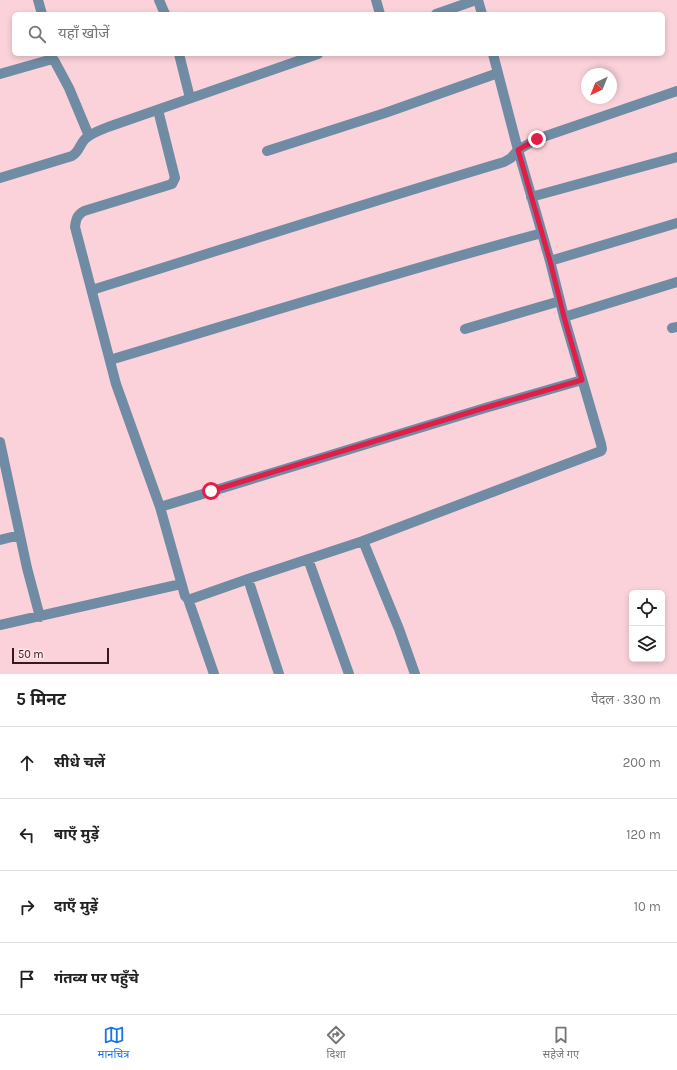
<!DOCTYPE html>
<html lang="hi">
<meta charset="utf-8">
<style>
:root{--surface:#fff;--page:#f6f6f6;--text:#222;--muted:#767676;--line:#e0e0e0;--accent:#1a73e8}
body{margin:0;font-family:Karla,"Noto Sans Devanagari",sans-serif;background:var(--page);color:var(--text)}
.controls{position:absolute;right:12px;bottom:12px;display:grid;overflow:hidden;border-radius:6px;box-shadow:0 2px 6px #0003}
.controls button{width:36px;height:36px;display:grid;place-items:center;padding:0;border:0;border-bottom:1px solid var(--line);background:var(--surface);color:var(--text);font:20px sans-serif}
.compass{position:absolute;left:581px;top:68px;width:36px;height:36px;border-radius:50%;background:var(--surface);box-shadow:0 2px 6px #0003;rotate:223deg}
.scale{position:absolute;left:12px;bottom:10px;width:97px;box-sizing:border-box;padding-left:4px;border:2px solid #321a20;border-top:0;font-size:11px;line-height:14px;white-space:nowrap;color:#321a20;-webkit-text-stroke:3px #ffe3e9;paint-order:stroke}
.stop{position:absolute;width:12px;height:12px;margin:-9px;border:3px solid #e11d48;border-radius:50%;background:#fff}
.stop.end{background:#e11d48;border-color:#fff;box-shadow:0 1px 4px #0008}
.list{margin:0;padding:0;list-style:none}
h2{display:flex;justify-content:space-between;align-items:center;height:52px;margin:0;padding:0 16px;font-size:17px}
h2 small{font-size:13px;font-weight:400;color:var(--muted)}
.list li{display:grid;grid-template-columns:26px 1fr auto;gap:12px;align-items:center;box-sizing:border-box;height:72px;padding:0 16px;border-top:1px solid var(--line)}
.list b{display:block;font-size:15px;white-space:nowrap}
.list em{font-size:13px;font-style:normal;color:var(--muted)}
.icon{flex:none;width:22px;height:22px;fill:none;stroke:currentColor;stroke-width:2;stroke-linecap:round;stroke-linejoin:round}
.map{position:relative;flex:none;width:677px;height:674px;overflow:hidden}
.search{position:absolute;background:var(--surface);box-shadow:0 2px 6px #0003;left:12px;right:12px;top:12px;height:44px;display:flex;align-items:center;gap:10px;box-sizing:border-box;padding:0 14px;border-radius:6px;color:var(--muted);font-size:15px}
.sheet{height:340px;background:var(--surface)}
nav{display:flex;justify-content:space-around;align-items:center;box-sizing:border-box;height:56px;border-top:1px solid var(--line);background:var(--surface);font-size:11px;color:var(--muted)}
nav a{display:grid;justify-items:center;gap:2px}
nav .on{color:var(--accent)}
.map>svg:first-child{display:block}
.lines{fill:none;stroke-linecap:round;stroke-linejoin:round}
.street{stroke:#6f8ca4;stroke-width:10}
.route{stroke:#e11d48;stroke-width:5}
</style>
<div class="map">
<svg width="677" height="674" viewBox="0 0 677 674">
<rect width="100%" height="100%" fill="#fbd2da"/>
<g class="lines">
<path class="street" d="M 38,0 L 42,14
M 159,0 L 165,14
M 376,0 L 380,14
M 478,0 L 482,14
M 436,14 L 476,0
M 179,54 L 190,98
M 0,74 L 49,60 L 54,60 L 69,88 L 89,136
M 158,110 L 175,178 L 172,184 L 84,211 C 77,215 76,219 75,227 L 116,384 L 160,507 L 185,596 L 188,599 L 191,599 L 248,579 L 363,541 L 601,451 L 602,449 L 601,444 L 564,317 L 550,261 L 518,150 L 493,54
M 267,151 L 385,113 L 498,73
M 0,178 L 72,156 C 79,152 80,144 85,139 C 91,133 101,130 108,127 L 318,54
M 531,197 L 677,157
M 550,261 L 677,223
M 92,290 C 230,247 366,203 504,162 L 511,158 L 518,150 L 537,139 L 677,91
M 564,317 L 677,282
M 672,328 L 677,327
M 465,329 L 560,301
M 110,360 C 254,317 397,272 542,233
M 0,442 L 27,568 L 40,617
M 160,507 L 485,408 L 582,380
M 0,540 L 20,535
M 363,541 L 399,629 L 415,674
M 308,559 L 349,674
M 248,579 L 279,674
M 188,599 L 214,674
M 0,625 L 181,584"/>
</g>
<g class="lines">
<path class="route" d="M 211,491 L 484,408 L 582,380 L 564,317 L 550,261 L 518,150 L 537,139"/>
</g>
</svg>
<div class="controls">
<button><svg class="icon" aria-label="locate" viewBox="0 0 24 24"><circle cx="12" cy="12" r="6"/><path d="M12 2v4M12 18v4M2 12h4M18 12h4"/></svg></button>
<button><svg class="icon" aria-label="layers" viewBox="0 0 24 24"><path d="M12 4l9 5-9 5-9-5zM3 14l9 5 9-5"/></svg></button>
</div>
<svg class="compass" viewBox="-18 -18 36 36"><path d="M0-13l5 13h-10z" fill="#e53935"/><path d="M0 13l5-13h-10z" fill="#767676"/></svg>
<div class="scale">50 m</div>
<div class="stop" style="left:211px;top:491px"></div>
<div class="stop end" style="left:537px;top:139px"></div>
<div class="search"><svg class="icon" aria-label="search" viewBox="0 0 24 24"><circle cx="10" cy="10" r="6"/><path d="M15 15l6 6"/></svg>यहाँ खोजें</div>
</div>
<section class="sheet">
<h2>5 मिनट<small>पैदल · 330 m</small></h2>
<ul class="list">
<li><svg class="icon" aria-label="ahead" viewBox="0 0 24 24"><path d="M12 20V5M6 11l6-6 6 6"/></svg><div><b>सीधे चलें</b></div><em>200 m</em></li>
<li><svg class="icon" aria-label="left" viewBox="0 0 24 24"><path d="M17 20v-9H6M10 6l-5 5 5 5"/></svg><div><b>बाएँ मुड़ें</b></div><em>120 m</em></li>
<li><svg class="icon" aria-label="right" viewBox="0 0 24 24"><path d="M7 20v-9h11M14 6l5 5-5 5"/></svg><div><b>दाएँ मुड़ें</b></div><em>10 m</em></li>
<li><svg class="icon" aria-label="arrive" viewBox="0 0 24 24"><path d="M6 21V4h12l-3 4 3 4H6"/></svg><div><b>गंतव्य पर पहुँचे</b></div></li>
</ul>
</section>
<nav>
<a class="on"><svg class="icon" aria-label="map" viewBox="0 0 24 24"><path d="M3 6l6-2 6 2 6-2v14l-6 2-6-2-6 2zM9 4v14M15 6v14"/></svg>मानचित्र</a>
<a><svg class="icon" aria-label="directions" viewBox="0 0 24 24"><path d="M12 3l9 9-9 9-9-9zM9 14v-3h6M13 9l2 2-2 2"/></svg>दिशा</a>
<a><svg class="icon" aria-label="saved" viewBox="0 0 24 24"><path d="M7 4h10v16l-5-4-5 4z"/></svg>सहेजे गए</a>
</nav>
